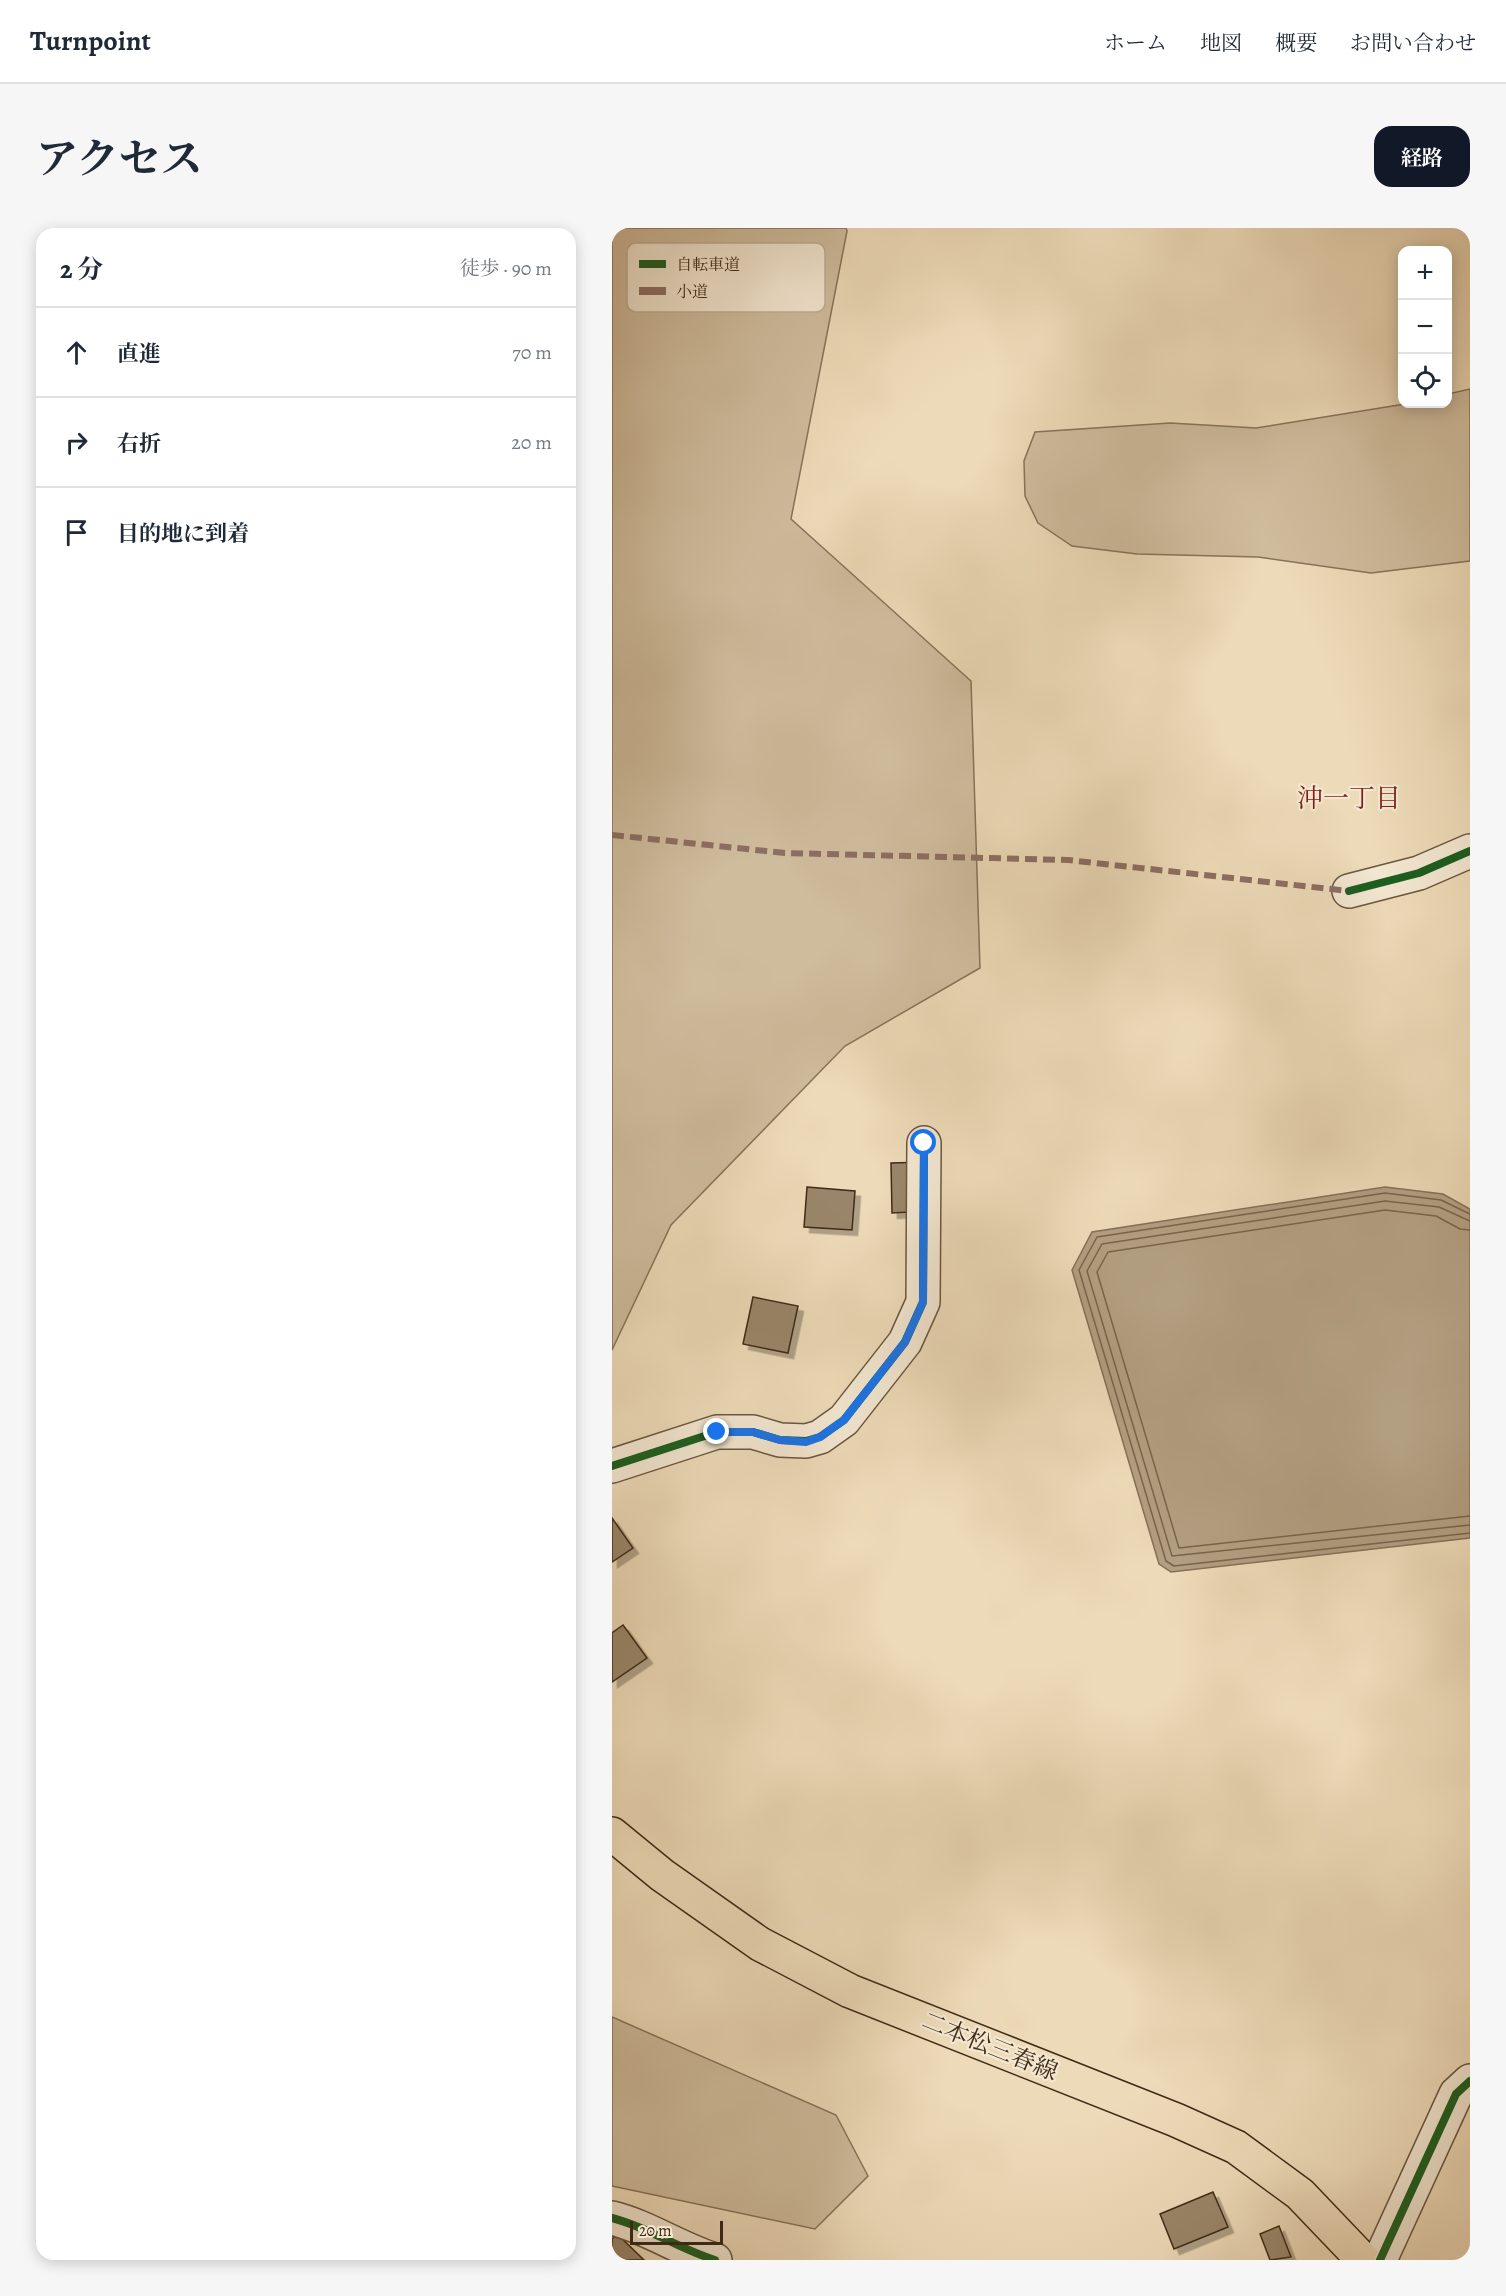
<!DOCTYPE html>
<html lang="ja">
<meta charset="utf-8">
<style>
:root{--surface:#fff;--page:#f6f6f7;--text:#1f2937;--muted:#747a83;--line:#e0e1e3;--accent:#111827}
body{margin:0;font-family:Alegreya,"Noto Serif JP",serif;background:var(--page);color:var(--text)}
.controls{position:absolute;right:18px;top:18px;display:grid;overflow:hidden;border-radius:12px;box-shadow:0 3px 15px #0003}
.controls button{width:54px;height:54px;display:grid;place-items:center;padding:0;border:0;border-bottom:2px solid var(--line);background:var(--surface);color:var(--text);font:30px sans-serif}
.scale{position:absolute;left:18px;bottom:15px;width:93px;box-sizing:border-box;padding-left:6px;border:3px solid #3f2a17;border-top:0;font-size:16px;line-height:21px;white-space:nowrap;color:#3f2a17;-webkit-text-stroke:4px #f3e7d1;paint-order:stroke}
.stop{position:absolute;width:18px;height:18px;margin:-14px;border:4px solid #1a73e8;border-radius:50%;background:#fff}
.stop.end{background:#1a73e8;border-color:#fff;box-shadow:0 2px 6px #0008}
.list{margin:0;padding:0;list-style:none}
h2{display:flex;justify-content:space-between;align-items:center;height:78px;margin:0;padding:0 24px;font-size:26px}
h2 small{font-size:20px;font-weight:400;color:var(--muted)}
.list li{display:grid;grid-template-columns:39px 1fr auto;gap:18px;align-items:center;box-sizing:border-box;height:90px;padding:0 24px;border-top:2px solid var(--line)}
.list b{display:block;font-size:22px;white-space:nowrap}
.list em{font-size:20px;font-style:normal;color:var(--muted)}
.icon{flex:none;width:33px;height:33px;fill:none;stroke:currentColor;stroke-width:2;stroke-linecap:round;stroke-linejoin:round}
.map{position:relative;flex:none;width:858px;height:2032px;overflow:hidden;border-radius:18px}
header{display:flex;align-items:center;gap:36px;box-sizing:border-box;height:84px;padding:0 30px;background:var(--surface);border-bottom:2px solid var(--line)}
header strong{font-size:28px}
nav{display:flex;gap:33px;margin-inline-start:auto;font-size:21px}
.intro{display:flex;align-items:center;justify-content:space-between;box-sizing:border-box;height:144px;padding:0 36px}
h1{margin:0;font-size:42px}
.button{padding:15px 27px;border-radius:18px;background:var(--accent);color:#fff;font-size:21px;font-weight:700}
main{display:flex;gap:36px;padding:0 36px}
aside{flex:1;background:var(--surface);border-radius:18px;box-shadow:0 3px 15px #0003}
.map>svg:first-child{display:block}
.green{fill:#cfbc9d;stroke:#87735a;stroke-width:1.5}
.water{fill:#b29e81;stroke:#847057;stroke-width:1.5}
.lines{fill:none;stroke-linecap:round;stroke-linejoin:round}
.shore{stroke:#78644c;stroke-width:1.5}
.building{fill:#99866b;stroke:#3f2a17;stroke-width:1.5;filter:url(#shadow)}
.minor-casing{stroke:#6a563f;stroke-width:36}
.major-casing{stroke:#3f2a17;stroke-width:36}
.minor{stroke:#f3e7d1;stroke-width:33}
.major{stroke:#eddab8;stroke-width:33}
.quiet{stroke:#8d6e63;stroke-width:6;stroke-dasharray:12 6;stroke-linecap:butt}
.cycleway-casing{stroke:#f3e7d1;stroke-width:11}
.cycleway{stroke:#1b5e20;stroke-width:8}
.route{stroke:#1a73e8;stroke-width:8}
.labels{text-anchor:middle;dominant-baseline:central;stroke-width:4.5;stroke-linejoin:round;paint-order:stroke}
.street-label{font-size:24px;fill:#3f2a17;stroke:#f3e7d1}
.neighbourhood-label{font-size:26px;fill:#7a1f14;stroke:#f3e7d1}
.key{fill:#f3e7d1;stroke:#bdae99;stroke-width:1.5}
.key-label{font-size:16px;fill:#3f2a17}
</style>
<header>
<strong>Turnpoint</strong>
<nav><a>ホーム</a><a>地図</a><a>概要</a><a>お問い合わせ</a></nav>
</header>
<div class="intro"><h1>アクセス</h1><a class="button">経路</a></div>
<main>
<aside>
<h2>2 分<small>徒歩 · 90 m</small></h2>
<ul class="list">
<li><svg class="icon" aria-label="ahead" viewBox="0 0 24 24"><path d="M12 20V5M6 11l6-6 6 6"/></svg><div><b>直進</b></div><em>70 m</em></li>
<li><svg class="icon" aria-label="right" viewBox="0 0 24 24"><path d="M7 20v-9h11M14 6l5 5-5 5"/></svg><div><b>右折</b></div><em>20 m</em></li>
<li><svg class="icon" aria-label="arrive" viewBox="0 0 24 24"><path d="M6 21V4h12l-3 4 3 4H6"/></svg><div><b>目的地に到着</b></div></li>
</ul>
</aside>
<div class="map">
<svg width="858" height="2032" viewBox="0 0 858 2032">
<defs>
<filter id="shadow"><feDropShadow dx="5.5" dy="5.5" stdDeviation="0" flood-color="#0004"/></filter>
</defs>
<rect width="100%" height="100%" fill="#eddab8"/>
<filter id="stains"><feTurbulence type="fractalNoise" baseFrequency=".00333" numOctaves="4"/><feColorMatrix values="0 0 0 0 .2 0 0 0 0 .09 0 0 0 0 .02 0 0 0 .5 -.17"/></filter>
<radialGradient id="worn" r=".72"><stop offset=".6" stop-color="#630" stop-opacity="0"/><stop offset="1" stop-color="#630" stop-opacity=".3"/></radialGradient>
<path class="green" d="M 0,0 L 234,0 L 235,3 L 179,291 L 359,453 L 368,740 L 233,818 L 59,997 L 0,1122 Z
M 858,161 L 858,333 L 759,345 L 646,329 L 525,326 L 460,318 L 426,295 L 413,268 L 412,233 L 423,204 L 558,195 L 644,200 L 793,176 L 836,176 L 836,166 Z
M 0,1789 L 224,1887 L 256,1948 L 203,2001 L 0,1958 Z"/>
<path class="water" d="M 773,959 L 831,966 L 858,981 L 858,1310 L 559,1344 L 547,1336 L 460,1042 L 480,1004 Z"/>
<g class="lines">
<path class="shore" d="M 858,986 L 829,972 L 773,965 L 485,1009 L 467,1042 L 554,1333 L 562,1338 L 858,1305
M 858,993 L 827,979 L 773,973 L 490,1016 L 475,1043 L 560,1328 L 858,1297
M 858,1002 L 848,1001 L 824,988 L 773,982 L 496,1024 L 485,1044 L 567,1320 L 858,1288"/>
</g>
<path class="building" d="M 314,934 L 316,983 L 280,985 L 279,935 Z
M 195,959 L 243,963 L 240,1002 L 192,999 Z
M 141,1069 L 186,1078 L 176,1125 L 131,1116 Z
M 0,1290 L 21,1320 L 0,1334 Z
M 11,1397 L 35,1430 L 0,1454 L 0,1405 Z
M 601,1964 L 616,1999 L 562,2021 L 548,1986 Z
M 667,1998 L 679,2029 L 658,2032 L 648,2006 Z
M 5,2006 L 32,2032 L 0,2032 L 0,2011 Z"/>
<g class="lines">
<g class="minor-casing">
<path id="minor" d="M 737,663 L 807,645 L 858,623
M 0,1238 L 105,1204 L 141,1204 L 168,1212 L 194,1213 L 208,1209 L 232,1192 L 293,1114 L 311,1074 L 312,915
M 0,1990 C 36,1999 67,2021 103,2032
M 768,2032 L 844,1866 L 858,1853"/>
</g>
<g class="major-casing">
<path id="major" d="M 0,1606 L 50,1647 L 148,1716 L 238,1763 L 564,1892 L 624,1919 L 688,1966 L 751,2032"/>
</g>
<use href="#minor" class="minor"/>
<use href="#major" class="major"/>
<path class="quiet" d="M 0,607 L 173,625 L 456,632 L 737,663"/>
<g class="cycleway-casing">
<path id="cycleway" d="M 737,663 L 807,645 L 858,623
M 0,1238 L 105,1204 L 141,1204 L 168,1212 L 194,1213 L 208,1209 L 232,1192 L 293,1114 L 311,1074 L 312,915
M 0,1990 C 36,1999 67,2021 103,2032
M 768,2032 L 844,1866 L 858,1853"/>
</g>
<use href="#cycleway" class="cycleway"/>
</g>
<g class="lines">
<path class="route" d="M 105,1204 L 141,1204 L 168,1212 L 194,1214 L 208,1209 L 232,1192 L 293,1114 L 311,1074 L 312,915"/>
</g>
<g class="labels">
<g class="street-label">
<text transform="translate(378 1818) rotate(22)">二本松三春線</text>
</g>
<g class="neighbourhood-label">
<text x="737" y="570">沖一丁目</text>
</g>
</g>
<rect x="15" y="15" width="198" height="69" rx="9" class="key"/>
<rect x="27" y="32" width="27" height="8" fill="#1b5e20"/>
<rect x="27" y="59" width="27" height="8" fill="#8d6e63"/>
<g class="key-label">
<text x="64" y="42">自転車道</text>
<text x="64" y="69">小道</text>
</g>
<rect width="100%" height="100%" filter="url(#stains)"/>
<rect width="100%" height="100%" fill="url(#worn)"/>
</svg>
<div class="controls">
<button>+</button>
<button>−</button>
<button><svg class="icon" aria-label="locate" viewBox="0 0 24 24"><circle cx="12" cy="12" r="6"/><path d="M12 2v4M12 18v4M2 12h4M18 12h4"/></svg></button>
</div>
<div class="scale">20 m</div>
<div class="stop" style="left:312px;top:915px"></div>
<div class="stop end" style="left:105px;top:1204px"></div>
</div>
</main>
